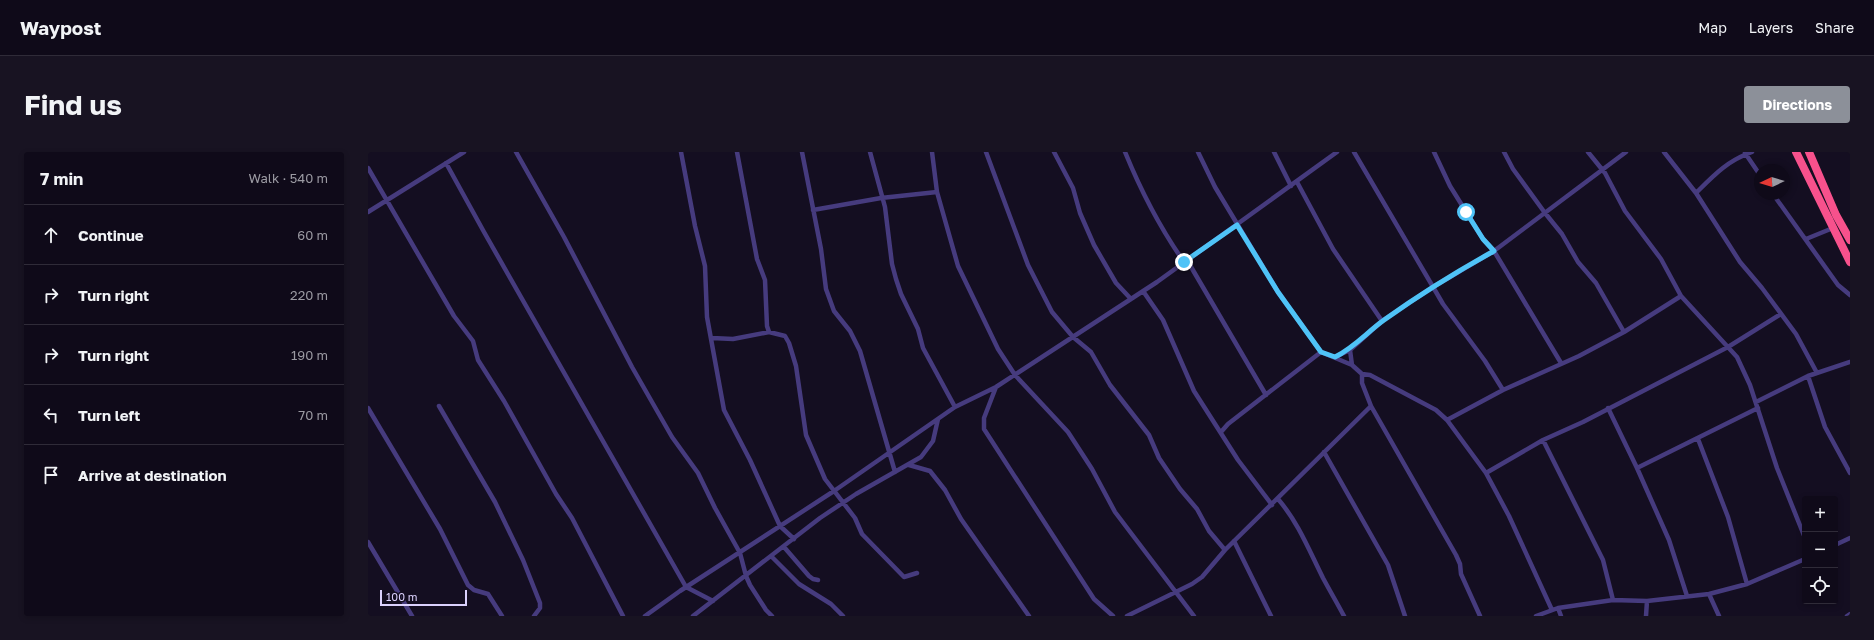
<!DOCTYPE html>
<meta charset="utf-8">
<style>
:root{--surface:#0f0a19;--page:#181322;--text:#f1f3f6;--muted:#9b9aa2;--line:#2f2b38;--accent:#8c9099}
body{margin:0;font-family:"Golos Text",sans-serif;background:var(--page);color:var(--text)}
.controls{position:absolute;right:12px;bottom:12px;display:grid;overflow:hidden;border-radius:4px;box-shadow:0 2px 6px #0003}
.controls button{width:36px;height:36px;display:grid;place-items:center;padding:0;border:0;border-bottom:1px solid var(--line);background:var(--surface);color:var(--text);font:20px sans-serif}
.compass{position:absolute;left:1386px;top:12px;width:36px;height:36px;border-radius:50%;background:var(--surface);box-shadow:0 2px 6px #0003;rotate:266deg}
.scale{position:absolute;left:12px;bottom:10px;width:87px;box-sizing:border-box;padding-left:4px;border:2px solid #dbd1fd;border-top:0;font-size:11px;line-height:14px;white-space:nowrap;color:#dbd1fd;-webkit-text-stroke:3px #140e21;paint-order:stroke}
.stop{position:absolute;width:12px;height:12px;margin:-9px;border:3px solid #4fc3f7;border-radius:50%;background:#fff}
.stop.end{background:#4fc3f7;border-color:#fff;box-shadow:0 1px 4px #0008}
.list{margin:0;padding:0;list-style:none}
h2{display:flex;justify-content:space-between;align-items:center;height:52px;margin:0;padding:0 16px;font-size:17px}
h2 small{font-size:13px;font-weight:400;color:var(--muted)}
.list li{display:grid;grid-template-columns:26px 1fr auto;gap:12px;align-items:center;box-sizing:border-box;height:60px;padding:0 16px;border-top:1px solid var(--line)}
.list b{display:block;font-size:15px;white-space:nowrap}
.list em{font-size:13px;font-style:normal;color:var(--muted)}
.icon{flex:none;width:22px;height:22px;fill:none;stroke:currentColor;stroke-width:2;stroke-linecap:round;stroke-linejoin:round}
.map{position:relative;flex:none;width:1482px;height:464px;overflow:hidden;border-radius:4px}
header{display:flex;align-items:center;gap:24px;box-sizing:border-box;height:56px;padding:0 20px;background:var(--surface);border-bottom:1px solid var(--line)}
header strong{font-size:19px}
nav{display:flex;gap:22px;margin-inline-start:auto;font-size:14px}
.intro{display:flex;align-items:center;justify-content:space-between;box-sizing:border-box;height:96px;padding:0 24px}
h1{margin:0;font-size:28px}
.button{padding:10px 18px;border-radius:4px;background:var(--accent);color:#fff;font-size:14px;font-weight:700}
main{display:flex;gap:24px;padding:0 24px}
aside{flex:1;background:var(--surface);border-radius:4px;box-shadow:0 2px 6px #0003}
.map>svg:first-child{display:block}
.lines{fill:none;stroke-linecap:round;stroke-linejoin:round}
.street{stroke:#463b7e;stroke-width:4.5}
.highway{stroke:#f7518c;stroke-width:8}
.route{stroke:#4fc3f7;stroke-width:5}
</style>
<header>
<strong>Waypost</strong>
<nav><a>Map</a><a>Layers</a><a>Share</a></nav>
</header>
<div class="intro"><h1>Find us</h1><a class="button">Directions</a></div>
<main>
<aside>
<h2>7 min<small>Walk · 540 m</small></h2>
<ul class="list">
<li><svg class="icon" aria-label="ahead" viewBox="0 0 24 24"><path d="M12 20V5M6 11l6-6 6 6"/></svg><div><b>Continue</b></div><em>60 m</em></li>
<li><svg class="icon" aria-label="right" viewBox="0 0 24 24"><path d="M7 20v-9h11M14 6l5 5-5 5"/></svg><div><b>Turn right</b></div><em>220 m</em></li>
<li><svg class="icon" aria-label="right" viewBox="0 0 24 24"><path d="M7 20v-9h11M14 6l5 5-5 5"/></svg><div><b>Turn right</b></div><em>190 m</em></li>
<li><svg class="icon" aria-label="left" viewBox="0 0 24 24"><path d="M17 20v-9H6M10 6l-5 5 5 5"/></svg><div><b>Turn left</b></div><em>70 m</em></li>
<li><svg class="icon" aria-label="arrive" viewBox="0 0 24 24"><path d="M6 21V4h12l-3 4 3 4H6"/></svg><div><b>Arrive at destination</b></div></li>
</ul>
</aside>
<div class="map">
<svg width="1482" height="464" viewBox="0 0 1482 464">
<rect width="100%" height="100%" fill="#140e21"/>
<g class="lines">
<path class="street" d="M 148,0 L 196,85 L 264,215 L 304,285 L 330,321 L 347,356 L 372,401 L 378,424 L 382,433 L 398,458 L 404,464
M 313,0 L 327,74 L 337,114 L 339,165 L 356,258 L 382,308 L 412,374 L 426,387
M 369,0 L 389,107 L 397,128 L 399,174 L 401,180
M 434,0 L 453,97 L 458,137 L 466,159 L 482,179 L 492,199 L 527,320
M 502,0 L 517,55 L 524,112 L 528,127 L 533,142 L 550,177 L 555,196 L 587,255
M 564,0 L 569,40 L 590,114 L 630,197 L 647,223 L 700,280 L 724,317 L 747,360 L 826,464
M 618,0 L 660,113 L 684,160 L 705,185 L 723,200 L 742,233 L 781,283 L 791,306 L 812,337 L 829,357 L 841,379 L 857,398
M 686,0 L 705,36 L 712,61 L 726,93 L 748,131 L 763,147
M 757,0 C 773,39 792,76 816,110
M 830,0 L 847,35 L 910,140 L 953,200 L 984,213 L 994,222 L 1002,223 L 1068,258 L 1079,268 L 1118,321 L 1141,364 L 1184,458
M 906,0 L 923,34
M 986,0 L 1075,152 L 1117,209 L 1135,238
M 1066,0 L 1082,34 L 1115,87 L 1126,99 L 1193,211
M 1136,0 L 1145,17 L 1177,61 L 1194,82 L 1210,110 L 1228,131 L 1256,180
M 1220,0 L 1237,21 L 1257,59 L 1293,107 L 1313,144 L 1369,205 L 1382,233 L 1409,316 L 1437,386
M 1296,0 L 1328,41 L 1372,110 L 1394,136 L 1428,182 L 1449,221
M 1377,1 L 1392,23
M 78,11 L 116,80 L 318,435 L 345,449
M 0,16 L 86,164 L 105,189 L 110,208 L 136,249 L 188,342 L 204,366 L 255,464
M 929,30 L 965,97 L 1014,169
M 1328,41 C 1346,23 1359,9 1384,0
M 1405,42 L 1470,133 L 1482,143
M 445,58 L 513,46 L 569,40
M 0,60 L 96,0
M 1438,87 L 1465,76
M 819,108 L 898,243
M 775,139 L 795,168 L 826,239 L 870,308 L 904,353
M 344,186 L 365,187 L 401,180 L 417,184 L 421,191 L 428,214 L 438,283 L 457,327 L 487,366 L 494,382 L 536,425 L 549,421
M 982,198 L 984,213
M 967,205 L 982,198 L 1014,169 L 1065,135 L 1126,99 L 1258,0
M 994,222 L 994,231 L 1003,254 L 1088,403 L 1092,412 L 1093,422 L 1112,464
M 1440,224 L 1457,275 L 1482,321
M 628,235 L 616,266 L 616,277 L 726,447 L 745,464
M 1388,250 L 1440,224 L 1482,210
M 71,254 L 127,350 L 155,408 L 172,451 L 172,456 L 166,464
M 0,256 L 72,377 L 100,433 L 106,438 L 120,442 L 134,464
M 1240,256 L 1269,316 L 1301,388 L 1319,444
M 1079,268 L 1135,238 L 1211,204 L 1256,180 L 1313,144
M 853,280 L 860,272 L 953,200
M 1330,287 L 1360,365 L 1379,432
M 1175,288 L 1235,408 L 1245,448
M 956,300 L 1020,413 L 1037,464
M 541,313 L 562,319 L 577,338 L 593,367 L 661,464
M 1269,316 L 1390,256
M 1118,321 L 1175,288 L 1215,270 L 1360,195 L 1413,162
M 910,347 C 930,370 941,398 955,426 C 962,439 969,451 976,464
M 866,389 L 903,464
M 0,390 L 44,464
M 1467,393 L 1482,386
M 416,395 L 441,424 L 445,427 L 450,428
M 404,405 L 431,432 L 463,452 L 475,464
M 1341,442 L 1351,464
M 1190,456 L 1193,464
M 277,464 L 312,439 L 466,339 L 587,255 L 628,235 L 789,130 L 969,0
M 325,464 L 452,366 L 488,342 L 553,305 L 565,289 L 570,267
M 759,464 L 824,432 L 834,425 L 857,398 L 1003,254
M 1168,464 L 1190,456 L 1245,448 L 1279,449 L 1341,442 L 1379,432 L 1437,407
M 1278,464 L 1279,449
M 1479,464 L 1482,462"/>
<path class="highway" d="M 1428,0 L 1482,110
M 1441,0 L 1468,63 L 1482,88"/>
</g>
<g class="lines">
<path class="route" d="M 816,110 L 869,73 L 910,140 L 953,200 L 967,205 C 987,195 998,181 1016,168 C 1051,143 1088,120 1126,99 L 1115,87 L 1098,60"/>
</g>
</svg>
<div class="controls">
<button>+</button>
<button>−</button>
<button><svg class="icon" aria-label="locate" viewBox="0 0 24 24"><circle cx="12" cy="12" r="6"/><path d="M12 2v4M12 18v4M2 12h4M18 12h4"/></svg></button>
</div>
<svg class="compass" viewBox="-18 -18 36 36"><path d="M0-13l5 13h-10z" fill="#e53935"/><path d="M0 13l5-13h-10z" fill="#9b9aa2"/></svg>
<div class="scale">100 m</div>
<div class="stop" style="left:1098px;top:60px"></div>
<div class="stop end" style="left:816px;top:110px"></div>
</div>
</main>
